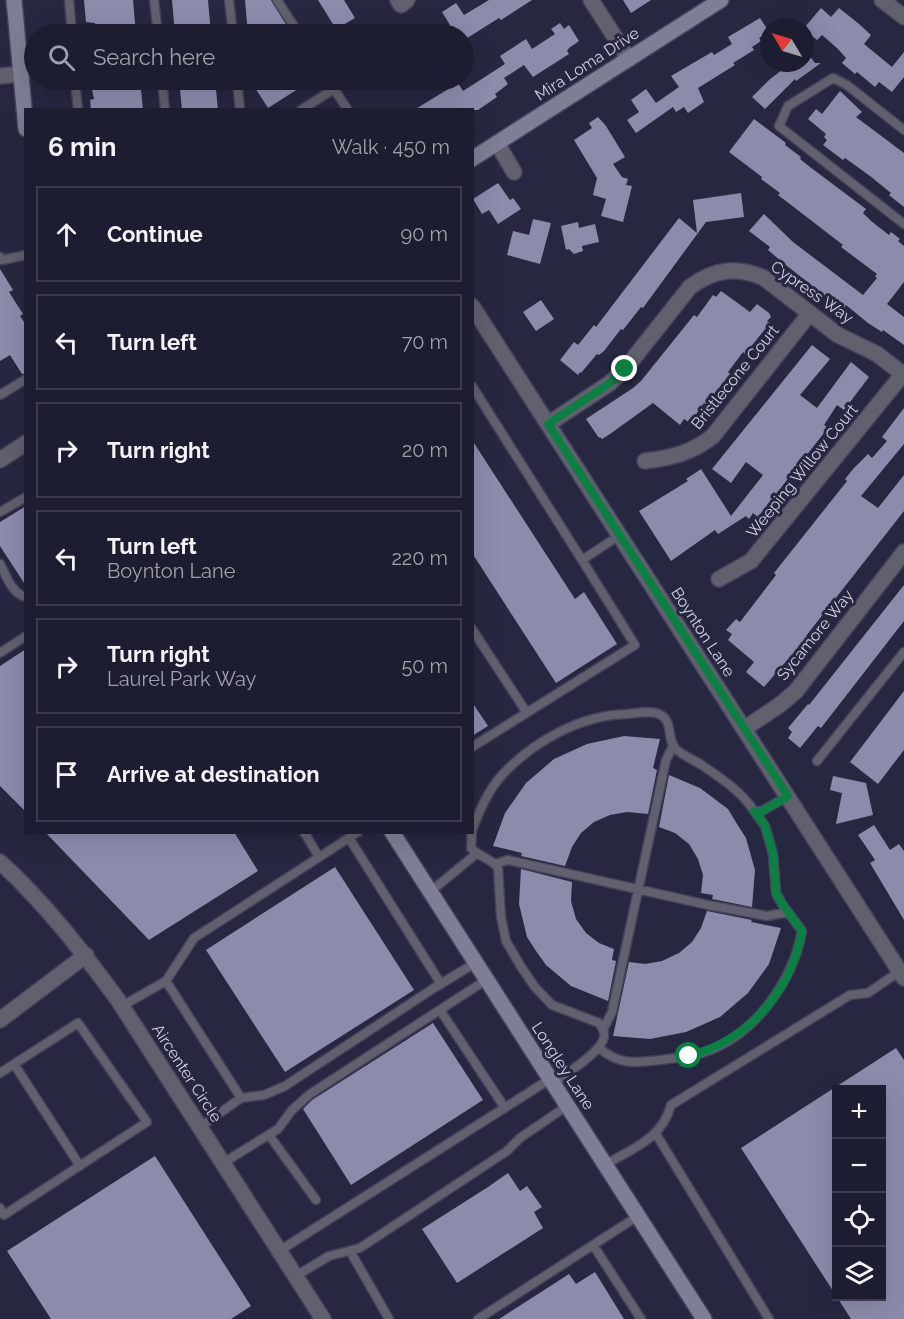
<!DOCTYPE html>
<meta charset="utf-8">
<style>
:root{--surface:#1d1d31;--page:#252639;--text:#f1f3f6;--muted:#a0a2ab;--line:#3b3b4d}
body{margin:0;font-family:Raleway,sans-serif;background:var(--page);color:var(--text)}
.controls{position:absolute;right:18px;bottom:18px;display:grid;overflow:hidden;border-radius:0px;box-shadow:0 6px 24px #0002}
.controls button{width:54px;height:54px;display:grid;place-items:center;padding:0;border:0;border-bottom:2px solid var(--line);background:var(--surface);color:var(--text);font:30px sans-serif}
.compass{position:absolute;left:760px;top:18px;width:54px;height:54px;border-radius:50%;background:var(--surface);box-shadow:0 6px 24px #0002;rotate:308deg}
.stop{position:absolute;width:18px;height:18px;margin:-14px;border:4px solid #0b8043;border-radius:50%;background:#fff}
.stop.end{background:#0b8043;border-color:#fff;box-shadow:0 2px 6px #0008}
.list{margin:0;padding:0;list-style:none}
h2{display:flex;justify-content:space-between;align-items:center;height:78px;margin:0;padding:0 24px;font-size:26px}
h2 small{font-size:20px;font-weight:400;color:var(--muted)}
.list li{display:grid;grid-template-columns:39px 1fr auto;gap:18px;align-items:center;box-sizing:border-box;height:96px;margin:0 12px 12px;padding:0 12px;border:2px solid var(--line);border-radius:0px}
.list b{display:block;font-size:22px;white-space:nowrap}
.list p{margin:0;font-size:20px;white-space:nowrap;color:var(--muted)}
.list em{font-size:20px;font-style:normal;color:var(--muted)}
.icon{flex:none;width:33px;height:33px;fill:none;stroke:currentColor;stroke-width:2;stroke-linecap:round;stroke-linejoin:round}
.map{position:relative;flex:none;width:904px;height:1319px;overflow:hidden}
.search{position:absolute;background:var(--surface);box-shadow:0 6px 24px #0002;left:24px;top:24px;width:450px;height:66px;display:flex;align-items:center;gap:15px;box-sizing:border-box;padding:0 21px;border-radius:33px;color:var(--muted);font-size:22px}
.panel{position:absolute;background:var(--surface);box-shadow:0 6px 24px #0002;left:24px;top:108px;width:450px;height:726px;border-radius:0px}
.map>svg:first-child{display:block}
.building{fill:#8b8cac;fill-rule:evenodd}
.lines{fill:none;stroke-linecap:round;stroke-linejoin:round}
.lane-casing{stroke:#42425b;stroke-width:11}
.street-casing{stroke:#42425b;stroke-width:18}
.secondary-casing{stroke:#42425b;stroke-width:18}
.lane{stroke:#60606e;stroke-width:8}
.street{stroke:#60606e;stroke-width:15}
.secondary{stroke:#7e7e94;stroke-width:15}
.route{stroke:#0b8043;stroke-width:8}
.labels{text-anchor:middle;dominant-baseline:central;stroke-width:6;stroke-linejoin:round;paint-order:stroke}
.street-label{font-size:16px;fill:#d1d2e3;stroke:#272741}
</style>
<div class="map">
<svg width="904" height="1319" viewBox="0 0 904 1319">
<rect width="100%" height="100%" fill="#272741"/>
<path class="building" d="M 84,0 L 133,0 L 136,34 L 96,34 L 95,23 L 86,22 Z
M 172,0 L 208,0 L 211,34 L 175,34 Z
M 245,0 L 271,0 L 292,34 L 248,34 Z
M 318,0 L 344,0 L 355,18 L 336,29 Z
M 489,0 L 532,0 L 501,20 L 499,18 L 464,40 L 464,34 L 437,34 L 450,25 L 442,12 L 456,3 L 464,15 Z
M 623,0 L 651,0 L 631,13 Z
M 821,8 L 831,17 L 839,8 L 859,24 L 871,35 L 864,44 L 892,67 L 904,52 L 904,77 L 892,92 L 879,82 L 875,87 L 857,72 L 855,74 L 842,63 L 846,58 L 838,49 L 822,35 L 817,40 L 805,30 L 805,27 Z
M 760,18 L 769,32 L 759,38 L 761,41 L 752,47 L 754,50 L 733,63 L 735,65 L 698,88 L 704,102 L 688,113 L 684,107 L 676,112 L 673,107 L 636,133 L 627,120 L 639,112 L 631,100 L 646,89 L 656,103 L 679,87 L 671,76 L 712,52 L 714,55 L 732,44 L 728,37 Z
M 560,23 L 564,29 L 569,25 L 579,41 L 569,48 L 567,51 L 569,54 L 533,77 L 524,65 L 504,78 L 508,84 L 495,94 L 497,97 L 478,110 L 414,110 L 458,83 L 463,91 L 505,64 L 500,56 L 526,39 L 532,49 L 555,34 L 551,29 Z
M 805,50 L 815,63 L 821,63 L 796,81 L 795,79 L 765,109 L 752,97 L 769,80 L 791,63 L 805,63 Z
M 100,80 L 140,80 L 143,110 L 91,110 L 90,100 L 94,99 L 91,85 L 100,83 Z
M 179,80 L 215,80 L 218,110 L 182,110 Z
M 250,80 L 312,80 L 268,108 Z
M 840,91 L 862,112 L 856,117 L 904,153 L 904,207 L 889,195 L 891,193 L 870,176 L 845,158 L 843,160 L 823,145 L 827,140 L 824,137 L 826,134 L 808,119 L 816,109 L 822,114 Z
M 598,117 L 606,126 L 625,157 L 613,164 L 622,177 L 628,179 L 626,185 L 632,186 L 623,222 L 601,216 L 606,199 L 593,195 L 597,178 L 574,140 L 592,128 L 589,123 Z
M 754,119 L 786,143 L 785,145 L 801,157 L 800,159 L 810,167 L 866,209 L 863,213 L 871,221 L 889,235 L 891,232 L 900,239 L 898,241 L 904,246 L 904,282 L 887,304 L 904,317 L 904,345 L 883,330 L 882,332 L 868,323 L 846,305 L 843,310 L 782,262 L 768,250 L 770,247 L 749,231 L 764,214 L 793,242 L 863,295 L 877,278 L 875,276 L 877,274 L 841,247 L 843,245 L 795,208 L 778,195 L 780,193 L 761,179 L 762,177 L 729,152 Z
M 498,183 L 510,200 L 513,198 L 521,209 L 498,224 L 489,210 L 482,214 L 473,199 Z
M 741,193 L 744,217 L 706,222 L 643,308 L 641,307 L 623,330 L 621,329 L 604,351 L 599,355 L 597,354 L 581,373 L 580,372 L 578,375 L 560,360 L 574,342 L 578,345 L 594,325 L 596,327 L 679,218 L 697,233 L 693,200 Z
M 533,219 L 551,223 L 540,264 L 507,255 L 513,231 L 529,235 Z
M 578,222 L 579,228 L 595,224 L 599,242 L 582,246 L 583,251 L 574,254 L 569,249 L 566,250 L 561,226 Z
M 0,269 L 13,290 L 9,292 L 23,314 L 20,316 L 26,325 L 26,373 L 22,374 L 10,355 L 0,361 Z
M 721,291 L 750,312 L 757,304 L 769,313 L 771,317 L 767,321 L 770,323 L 745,354 L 743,352 L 728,372 L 730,374 L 706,404 L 704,403 L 690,423 L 684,419 L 680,425 L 653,403 L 610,434 L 602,439 L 600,437 L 599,438 L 586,419 L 633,388 L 641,381 L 694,315 L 697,317 L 713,295 L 716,297 Z
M 541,300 L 554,319 L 536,331 L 523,312 Z
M 812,345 L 830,359 L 800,395 L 817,408 L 851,362 L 869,377 L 844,410 L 837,405 L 824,425 L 828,428 L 758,517 L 753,513 L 749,519 L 746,516 L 718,534 L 715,530 L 671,561 L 639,511 L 688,481 L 686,479 L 701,469 L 731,516 L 763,475 L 746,462 L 731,483 L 712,469 Z
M 904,408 L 904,444 L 861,496 L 878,508 L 904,475 L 904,511 L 806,636 L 807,637 L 764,687 L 746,672 L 754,662 L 728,640 L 732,634 L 726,630 L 736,619 L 740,622 L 776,575 L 774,573 L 847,481 L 845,479 L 854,468 L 868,454 L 872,458 L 887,441 L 882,437 Z
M 472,440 L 575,599 L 584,592 L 617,644 L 556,683 L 472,553 Z
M 26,506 L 26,586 L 0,546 L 0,522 Z
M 904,585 L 904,621 L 821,728 L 818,726 L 800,748 L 788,738 L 792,732 L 788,728 L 808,704 L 809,705 Z
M 26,649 L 26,812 L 0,786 L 0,666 Z
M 904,691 L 904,750 L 878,784 L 850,762 Z
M 472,702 L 488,726 L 472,736 Z
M 624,736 L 660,739 L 653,768 L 657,770 L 648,814 L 627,812 L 610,815 L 594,822 L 581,833 L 572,847 L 565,866 L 521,856 L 522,853 L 493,846 L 505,813 L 526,783 L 554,759 L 587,744 Z
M 669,775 L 700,788 L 728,809 L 737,824 L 746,838 L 755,870 L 752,907 L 712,899 L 713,895 L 701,893 L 703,875 L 698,859 L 689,844 L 675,833 L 659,827 Z
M 833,776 L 866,783 L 873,815 L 836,824 L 842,793 L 830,790 Z
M 874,825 L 890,850 L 899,844 L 904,851 L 904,920 L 870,863 L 875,860 L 858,835 Z
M 45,832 L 234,832 L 258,871 L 149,940 Z
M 335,867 L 414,990 L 285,1072 L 206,950 Z
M 521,869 L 572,882 L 571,901 L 576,919 L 586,933 L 599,943 L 614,949 L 612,960 L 616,961 L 608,1001 L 571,986 L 546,965 L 536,951 L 527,937 L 519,904 Z
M 707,911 L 752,920 L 751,922 L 781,928 L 769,964 L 748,993 L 720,1017 L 686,1032 L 650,1039 L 613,1036 L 629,962 L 645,964 L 662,961 L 679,953 L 692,942 L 701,928 Z
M 433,1023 L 483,1100 L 351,1185 L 303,1109 L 312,1100 Z
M 896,1048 L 904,1060 L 904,1319 L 851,1319 L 741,1148 ZM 837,1089 L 882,1089 L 882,1296 L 837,1296 Z
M 155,1156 L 251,1306 L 231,1319 L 51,1319 L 7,1251 Z
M 508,1173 L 520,1191 L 527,1186 L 542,1207 L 534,1212 L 543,1228 L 457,1283 L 422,1229 L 488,1187 Z
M 595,1272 L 624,1319 L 499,1319 L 569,1274 L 576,1284 Z"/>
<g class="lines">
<g class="lane-casing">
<path id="lane" d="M 69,0 L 72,34
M 154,0 L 158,34
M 229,0 L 233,34
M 277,0 L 299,34
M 75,80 L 78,110
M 162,80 L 165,110
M 237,80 L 240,110
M 328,80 L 348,110
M 301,110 L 334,89
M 904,130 L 847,85 L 833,78 L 788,106 L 779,126 L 904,224
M 0,257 L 2,260 L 26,255
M 472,386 L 582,560
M 0,395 L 26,379
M 0,512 L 26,497
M 0,564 C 6,575 12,594 26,597
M 472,629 L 527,713
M 0,653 L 26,636
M 472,747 L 635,645 L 582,560 L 620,535
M 817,761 L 904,652
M 472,830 C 480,810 488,790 503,774 C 534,741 581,715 627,714 C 637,713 651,710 659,714 C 674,720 666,740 676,749 C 683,756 695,760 703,766 C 721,778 743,793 754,811 L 762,811 L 788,796
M 304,832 L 319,857
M 472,832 L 471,848 C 479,857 491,858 498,868 L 501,917 L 506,941 L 520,965 L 534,986 L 552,1005 L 599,1023 C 602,1027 605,1032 604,1037 C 602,1052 565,1074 553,1084
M 349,838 L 441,984
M 495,864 L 508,860 L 708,905 L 767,916 L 788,912
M 430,892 L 476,854
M 166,981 L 241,1098 L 200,1127
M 122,1006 L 166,981 L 194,938 L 358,832
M 440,1010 L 505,1108
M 603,1030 L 612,1012 L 666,760 L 673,746
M 599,1048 C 619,1065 635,1063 660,1060 C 675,1058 691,1057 705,1052 C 755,1035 793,981 802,931 L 782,904 L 776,893 L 773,854 L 765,826 L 754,811
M 14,1064 L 80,1166
M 0,1073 L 78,1023 L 147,1122 L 4,1215 L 0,1208
M 241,1098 L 264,1095 L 285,1086 L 434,988 L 475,963
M 656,1134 L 769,1319
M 269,1135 L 316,1200
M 223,1163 L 278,1129 L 292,1110 L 310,1094 L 486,980
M 605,1165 C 633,1148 662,1139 671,1105 L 850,995 L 868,993 L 900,971
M 593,1245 L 641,1319
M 279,1251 L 550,1079
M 350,1251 L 389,1319
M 296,1276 L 329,1256 L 360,1248 L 507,1151 L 520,1138 L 567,1106
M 478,1319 L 638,1216"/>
</g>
<g class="street-casing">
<path id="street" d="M 398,0 L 401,5 L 407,0
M 591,0 L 629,59
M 882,0 L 904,17
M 0,76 L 21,74
M 497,143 L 514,172
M 472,306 L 904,978
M 548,424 L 610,383 L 625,369 L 690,287 C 714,269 737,266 764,278 L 838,335 L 877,354 L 904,375
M 0,460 L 26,443
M 645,461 C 671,458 692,453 713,436 L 810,313
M 719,579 L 751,561 L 903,374
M 744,729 L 781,704 L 796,691 L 904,552
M 0,862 C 45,903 82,951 118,1000 L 323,1319
M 0,1020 L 86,955"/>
</g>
<g class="secondary-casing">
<path id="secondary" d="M 14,0 L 26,129
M 472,159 L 721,0
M 392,832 L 704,1319"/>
</g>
<use href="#lane" class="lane"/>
<use href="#street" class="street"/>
<use href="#secondary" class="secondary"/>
</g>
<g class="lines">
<path class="route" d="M 625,369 L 610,383 L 548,424 L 788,796 L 762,811 L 754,811 L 765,826 L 773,854 L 776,893 L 782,904 L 802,931 C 791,991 749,1040 689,1056"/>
</g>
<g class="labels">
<g class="street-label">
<text transform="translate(587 64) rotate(-33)">Mira Loma Drive</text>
<text transform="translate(812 292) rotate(35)">Cypress Way</text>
<text transform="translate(735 377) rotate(-51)">Bristlecone Court</text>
<text transform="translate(802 471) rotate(-51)">Weeping Willow Court</text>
<text transform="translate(703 632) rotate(57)">Boynton Lane</text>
<text transform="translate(815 635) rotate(-51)">Sycamore Way</text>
<text transform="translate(563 1066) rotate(57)">Longley Lane</text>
<text transform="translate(187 1073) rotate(57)">Aircenter Circle</text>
</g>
</g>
</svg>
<div class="controls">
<button>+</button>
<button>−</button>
<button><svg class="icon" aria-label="locate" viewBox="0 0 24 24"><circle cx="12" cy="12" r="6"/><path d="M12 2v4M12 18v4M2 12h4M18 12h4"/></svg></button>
<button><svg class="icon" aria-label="layers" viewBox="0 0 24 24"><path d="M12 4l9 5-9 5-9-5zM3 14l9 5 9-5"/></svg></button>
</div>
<svg class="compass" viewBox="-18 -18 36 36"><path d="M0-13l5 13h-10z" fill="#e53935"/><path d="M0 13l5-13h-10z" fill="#a0a2ab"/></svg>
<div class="stop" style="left:689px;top:1056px"></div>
<div class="stop end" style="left:625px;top:369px"></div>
<div class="search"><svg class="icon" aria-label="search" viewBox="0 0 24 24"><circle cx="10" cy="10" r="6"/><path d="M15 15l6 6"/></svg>Search here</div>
<section class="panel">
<h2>6 min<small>Walk · 450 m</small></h2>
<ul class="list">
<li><svg class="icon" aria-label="ahead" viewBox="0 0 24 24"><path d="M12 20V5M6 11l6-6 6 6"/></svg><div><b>Continue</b></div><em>90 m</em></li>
<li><svg class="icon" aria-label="left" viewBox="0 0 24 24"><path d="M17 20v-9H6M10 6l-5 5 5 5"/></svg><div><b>Turn left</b></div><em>70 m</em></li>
<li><svg class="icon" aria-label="right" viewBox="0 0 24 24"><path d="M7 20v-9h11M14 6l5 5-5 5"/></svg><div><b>Turn right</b></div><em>20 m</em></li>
<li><svg class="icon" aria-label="left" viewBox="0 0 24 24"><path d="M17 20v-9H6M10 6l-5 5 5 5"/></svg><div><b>Turn left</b><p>Boynton Lane</p></div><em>220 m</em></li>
<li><svg class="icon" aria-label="right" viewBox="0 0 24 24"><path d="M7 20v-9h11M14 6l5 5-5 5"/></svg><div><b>Turn right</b><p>Laurel Park Way</p></div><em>50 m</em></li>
<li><svg class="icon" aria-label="arrive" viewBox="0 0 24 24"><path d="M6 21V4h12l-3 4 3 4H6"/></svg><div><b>Arrive at destination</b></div></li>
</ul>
</section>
</div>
